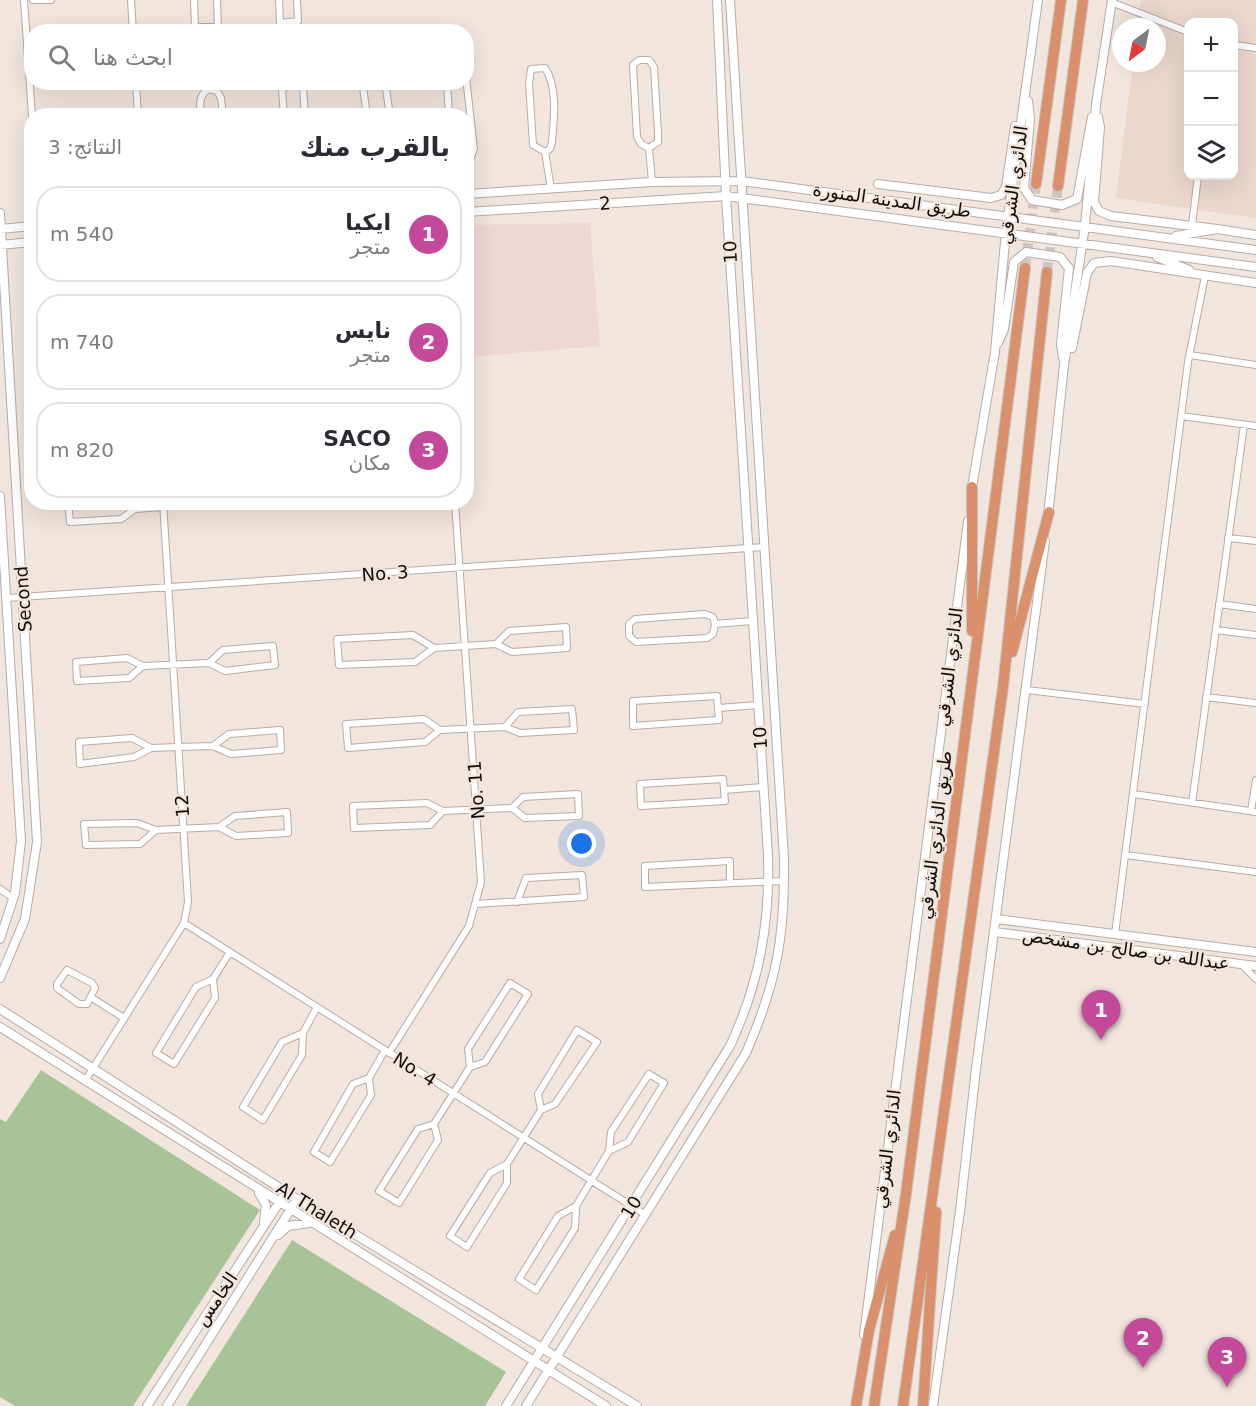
<!DOCTYPE html>
<html lang="ar">
<meta charset="utf-8">
<style>
:root{--surface:#fff;--page:#f7f7f7;--text:#2b2b33;--muted:#7c7c81;--line:#e1e1e2;--accent:#c4499b}
body{margin:0;font-family:"DejaVu Sans","Noto Naskh Arabic",sans-serif;background:var(--page);color:var(--text);direction:rtl}
.controls{position:absolute;right:18px;top:18px;display:grid;overflow:hidden;border-radius:12px;box-shadow:0 6px 24px #0002}
.controls button{width:54px;height:54px;display:grid;place-items:center;padding:0;border:0;border-bottom:2px solid var(--line);background:var(--surface);color:var(--text);font:30px sans-serif}
.compass{position:absolute;left:1112px;top:18px;width:54px;height:54px;border-radius:50%;background:var(--surface);box-shadow:0 6px 24px #0002;rotate:212deg}
.you{position:absolute;left:582px;top:844px;width:21px;height:21px;margin:-15px;border:4px solid #fff;border-radius:50%;background:#1a73e8;box-shadow:0 0 0 9px #1a73e833}
.badge{display:grid;place-items:center;width:39px;height:39px;border-radius:50%;background:var(--accent);color:#fff;font-size:20px;font-weight:700}
.pin{position:absolute;translate:-50% -50px;filter:drop-shadow(0 2px 3px #0008)}
.pin::after{content:'';position:absolute;top:32px;width:21px;height:18px;background:inherit;clip-path:polygon(0 0,100% 0,50% 100%)}
.list{margin:0;padding:0;list-style:none}
h2{display:flex;justify-content:space-between;align-items:center;height:78px;margin:0;padding:0 24px;font-size:26px}
h2 small{font-size:20px;font-weight:400;color:var(--muted)}
.list li{display:grid;grid-template-columns:39px 1fr auto;gap:18px;align-items:center;box-sizing:border-box;height:96px;margin:0 12px 12px;padding:0 12px;border:2px solid var(--line);border-radius:24px}
.list b{display:block;font-size:22px;white-space:nowrap}
.list p{margin:0;font-size:20px;white-space:nowrap;color:var(--muted)}
.list em{font-size:20px;font-style:normal;color:var(--muted)}
.icon{flex:none;width:33px;height:33px;fill:none;stroke:currentColor;stroke-width:2;stroke-linecap:round;stroke-linejoin:round}
.map{position:relative;flex:none;width:1256px;height:1406px;overflow:hidden;direction:ltr}
.search{position:absolute;background:var(--surface);box-shadow:0 6px 24px #0002;left:24px;top:24px;width:450px;height:66px;display:flex;align-items:center;gap:15px;box-sizing:border-box;padding:0 21px;border-radius:24px;color:var(--muted);font-size:22px}
.panel{position:absolute;background:var(--surface);box-shadow:0 6px 24px #0002;left:24px;top:108px;width:450px;height:402px;border-radius:24px;direction:rtl}
.map>svg:first-child{display:block}
.built{fill:#ebd7cc;fill-rule:evenodd}
.education{fill:#f1d6d8}
.green{fill:#a7c397}
.lines{fill:none;stroke-linecap:round;stroke-linejoin:round}
.highway-tunnel{stroke:#d0c5be;stroke-width:10;stroke-dasharray:10 5;stroke-linecap:butt}
.street-casing{stroke:#b8aca5;stroke-width:8}
.secondary-casing{stroke:#b8aca5;stroke-width:10}
.highway-casing{stroke:#c6c5c5;stroke-width:12}
.street{stroke:#fff;stroke-width:6}
.secondary{stroke:#fff;stroke-width:8}
.highway{stroke:#da916b;stroke-width:10}
.labels{text-anchor:middle;dominant-baseline:central;stroke-width:4.5;stroke-linejoin:round;paint-order:stroke}
.street-label{font-size:18px;fill:#120e0c;stroke:#f2e5dd}
</style>
<div class="map">
<svg width="1256" height="1406" viewBox="0 0 1256 1406">
<rect width="100%" height="100%" fill="#f2e5dd"/>
<path class="built" d="M 1141,0 L 1256,0 L 1256,218 L 1116,198 L 1133,63 L 1157,63 L 1157,27 L 1137,27 ZM 1188,22 L 1234,22 L 1234,176 L 1188,176 Z"/>
<path class="education" d="M 590,223 L 600,346 L 467,357 L 467,225 Z"/>
<path class="green" d="M 41,1070 L 260,1210 L 133,1406 L 15,1406 L 0,1397 L 0,1119 L 6,1122 Z
M 292,1240 L 506,1372 L 485,1406 L 186,1406 Z"/>
<g class="lines">
<path class="highway-tunnel" d="M 1025,268 L 1036,184
M 1047,272 L 1058,186"/>
<g class="street-casing">
<path id="street" d="M 24,0 L 32,116
M 33,0 L 51,0
M 131,0 L 133,32
M 194,0 L 195,27 L 218,27 L 217,0
M 279,0 L 280,23 L 298,21 L 297,0
M 1111,2 L 1188,32
M 1234,45 L 1256,48
M 466,77 L 474,149 L 471,157 L 466,160
M 38,82 L 61,82
M 136,82 L 138,116
M 366,82 L 363,87 L 367,116
M 385,82 L 390,116
M 447,82 L 449,116
M 201,116 C 200,105 198,95 209,89 L 217,91 L 221,98 L 223,116
M 284,116 L 282,91 L 288,83 L 303,87 L 305,116
M 649,148 L 641,144 L 637,137 L 633,65 L 639,60 L 649,60 L 654,67 L 658,133 L 658,142 L 649,148 L 652,182
M 545,152 L 533,145 L 529,83 L 531,69 L 545,68 C 558,87 554,119 552,142 L 550,149 L 545,152 L 551,189
M 466,182 L 467,194
M 1192,225 L 1198,176
M 1190,355 L 1256,365
M 1181,416 L 1256,426
M 68,502 L 70,522 L 121,519 L 135,509 L 163,507
M 125,502 L 135,509
M 338,502 L 372,502
M 1228,538 L 1256,541
M 6,598 L 764,547
M 1219,604 L 1256,609
M 715,624 L 713,634 L 707,638 L 636,642 L 629,636 L 629,624 L 635,619 L 705,614 L 713,617 L 715,624 L 752,621
M 1216,630 L 1256,635
M 434,648 L 413,635 L 337,639 L 339,665 L 415,662 L 434,648 L 496,644 L 512,652 L 567,648 L 566,627 L 509,631 L 496,644
M 143,666 L 129,678 L 77,681 L 76,662 L 127,658 L 143,666 L 209,663 L 225,671 L 275,665 L 273,646 L 223,650 L 209,663
M 1027,690 L 1145,704
M 1206,697 L 1256,703
M 718,708 L 719,720 L 633,726 L 633,701 L 717,696 L 718,708 L 758,705
M 440,730 L 424,719 L 346,724 L 348,748 L 425,742 L 440,730 L 505,727 L 520,733 L 574,730 L 572,709 L 518,712 L 505,727
M 151,748 L 132,738 L 79,742 L 80,764 L 134,757 L 151,748 L 178,747 L 213,746 L 231,754 L 281,750 L 280,730 L 229,734 L 213,746
M 724,790 L 725,801 L 641,806 L 640,784 L 723,779 L 724,790 L 763,787
M 1134,794 L 1256,812
M 1192,803 L 1244,425
M 443,811 L 427,803 L 353,806 L 354,828 L 430,825 L 443,811 L 512,808 L 525,818 L 579,816 L 578,794 L 523,797 L 512,808
M 1251,811 L 1256,780
M 156,830 L 140,844 L 86,845 L 84,824 L 137,823 L 156,830 L 219,827 L 236,836 L 288,833 L 287,812 L 235,816 L 219,827
M 1126,855 L 1256,872
M 730,883 L 730,861 L 645,866 L 645,887 L 784,881
M 0,889 L 13,898
M 476,904 L 584,897 L 582,875 L 526,878 L 517,902
M 184,923 L 646,1215
M 1115,934 L 1188,362 L 1205,276
M 1242,965 L 1256,979
M 67,970 L 92,983 L 95,988 L 87,1004 L 79,1004 L 57,988 L 57,984 Z
M 213,979 L 215,998 L 174,1064 L 156,1053 L 196,987 L 213,979 L 230,952
M 92,998 L 124,1018
M 303,1033 L 282,1042 L 243,1107 L 263,1120 L 302,1055 L 303,1033 L 317,1007
M 389,1053 L 469,926 L 481,882 L 455,502
M 369,1078 L 353,1084 L 314,1152 L 330,1162 L 371,1095 L 369,1078 L 385,1050
M 85,1081 L 184,923 L 188,902 L 163,502
M 434,1124 L 418,1129 L 379,1191 L 399,1203 L 438,1140 L 434,1124 L 470,1067 L 468,1049 L 510,983 L 528,994 L 485,1062 L 470,1067
M 507,1164 L 490,1173 L 450,1236 L 467,1247 L 507,1183 L 507,1164 L 541,1110 L 538,1094 L 577,1030 L 597,1042 L 555,1104 L 541,1110
M 576,1206 L 558,1216 L 519,1279 L 536,1290 L 575,1228 L 576,1206 L 609,1151 L 611,1132 L 649,1074 L 664,1083 L 628,1142 L 609,1151"/>
</g>
<g class="secondary-casing">
<path id="secondary" d="M 1028,101 L 1030,119 L 1024,188 L 1032,200 L 1062,205 L 1077,199 L 1092,117
M 1098,117 L 1100,127 L 1094,202 L 1099,211 L 1111,216 L 1217,229
M 878,184 L 991,198 L 1001,195 L 1006,187 L 1015,126
M 466,194 L 652,182 L 742,181 L 1256,250
M 466,212 L 726,196 L 1256,267
M 0,213 L 37,842 L 25,919 L 0,978
M 0,229 L 32,226
M 1176,236 L 1217,229 L 1256,235
M 0,245 L 32,242
M 1157,257 L 1189,270
M 998,343 L 1004,329 L 1014,262 L 1026,252 L 1060,257 L 1069,268 L 1061,344 L 1063,358
M 1072,348 L 1087,273 L 1094,263 L 1111,261 L 1256,283
M 971,493 L 995,352 L 1006,231 L 1038,0
M 0,496 L 21,841 L 15,893 L 0,939
M 1048,516 L 1064,365 L 1085,226 L 1096,105 L 1112,0
M 997,919 L 1256,952
M 995,932 L 1256,966
M 0,1009 L 297,1199 L 637,1406
M 0,1027 L 606,1406
M 259,1193 L 266,1205 L 264,1222
M 278,1235 L 288,1226 L 309,1223
M 864,1335 L 968,521
M 147,1406 L 286,1192
M 167,1406 L 297,1199
M 506,1406 L 730,1046 C 759,984 770,924 768,856 L 726,196 L 717,0
M 526,1406 L 746,1053 C 777,982 785,936 784,858 L 730,0
M 933,1406 L 960,1211 L 976,1069 L 1045,541"/>
</g>
<g class="highway-casing">
<path id="highway" d="M 1036,184 L 1061,0
M 1058,186 L 1083,0
M 972,631 L 972,487
M 1012,652 L 1049,512
M 856,1406 L 869,1330 L 895,1235
M 874,1406 L 906,1194 L 1025,268
M 903,1406 L 1003,687 L 1047,272
M 923,1406 L 936,1212"/>
</g>
<use href="#street" class="street"/>
<use href="#secondary" class="secondary"/>
<use href="#highway" class="highway"/>
</g>
<g class="labels">
<g class="street-label">
<text transform="translate(1013 185) rotate(-82)">الدائري الشرقي</text>
<text transform="translate(892 200) rotate(8)">طريق المدينة المنورة</text>
<text transform="translate(605 203) rotate(-4)">2</text>
<text transform="translate(730 252) rotate(-93)">10</text>
<text transform="translate(385 573) rotate(-4)">No. 3</text>
<text transform="translate(23 599) rotate(-94)">Second</text>
<text transform="translate(949 667) rotate(-83)">الدائري الشرقي</text>
<text transform="translate(760 738) rotate(-94)">10</text>
<text transform="translate(476 790) rotate(-94)">No. 11</text>
<text transform="translate(182 806) rotate(-94)">12</text>
<text transform="translate(935 835) rotate(-83)">طريق الدائري الشرقي</text>
<text transform="translate(1126 949) rotate(8)">عبدالله بن صالح بن مشخص</text>
<text transform="translate(415 1069) rotate(32)">No. 4</text>
<text transform="translate(887 1149) rotate(-83)">الدائري الشرقي</text>
<text transform="translate(631 1207) rotate(-58)">10</text>
<text transform="translate(317 1210) rotate(32)">Al Thaleth</text>
<text transform="translate(216 1299) rotate(-56)">الخامس</text>
</g>
</g>
</svg>
<div class="controls">
<button>+</button>
<button>−</button>
<button><svg class="icon" aria-label="layers" viewBox="0 0 24 24"><path d="M12 4l9 5-9 5-9-5zM3 14l9 5 9-5"/></svg></button>
</div>
<svg class="compass" viewBox="-18 -18 36 36"><path d="M0-13l5 13h-10z" fill="#e53935"/><path d="M0 13l5-13h-10z" fill="#7c7c81"/></svg>
<div class="you"></div>
<div class="pin badge" style="left:1101px;top:1040px">1</div>
<div class="pin badge" style="left:1143px;top:1368px">2</div>
<div class="pin badge" style="left:1227px;top:1387px">3</div>
<div class="search"><svg class="icon" aria-label="search" viewBox="0 0 24 24"><circle cx="10" cy="10" r="6"/><path d="M15 15l6 6"/></svg>ابحث هنا</div>
<section class="panel">
<h2>بالقرب منك<small>النتائج: 3</small></h2>
<ul class="list">
<li><span class="badge">1</span><div><b>ايكيا</b><p>متجر</p></div><em>540 m</em></li>
<li><span class="badge">2</span><div><b>نايس</b><p>متجر</p></div><em>740 m</em></li>
<li><span class="badge">3</span><div><b>SACO</b><p>مكان</p></div><em>820 m</em></li>
</ul>
</section>
</div>
